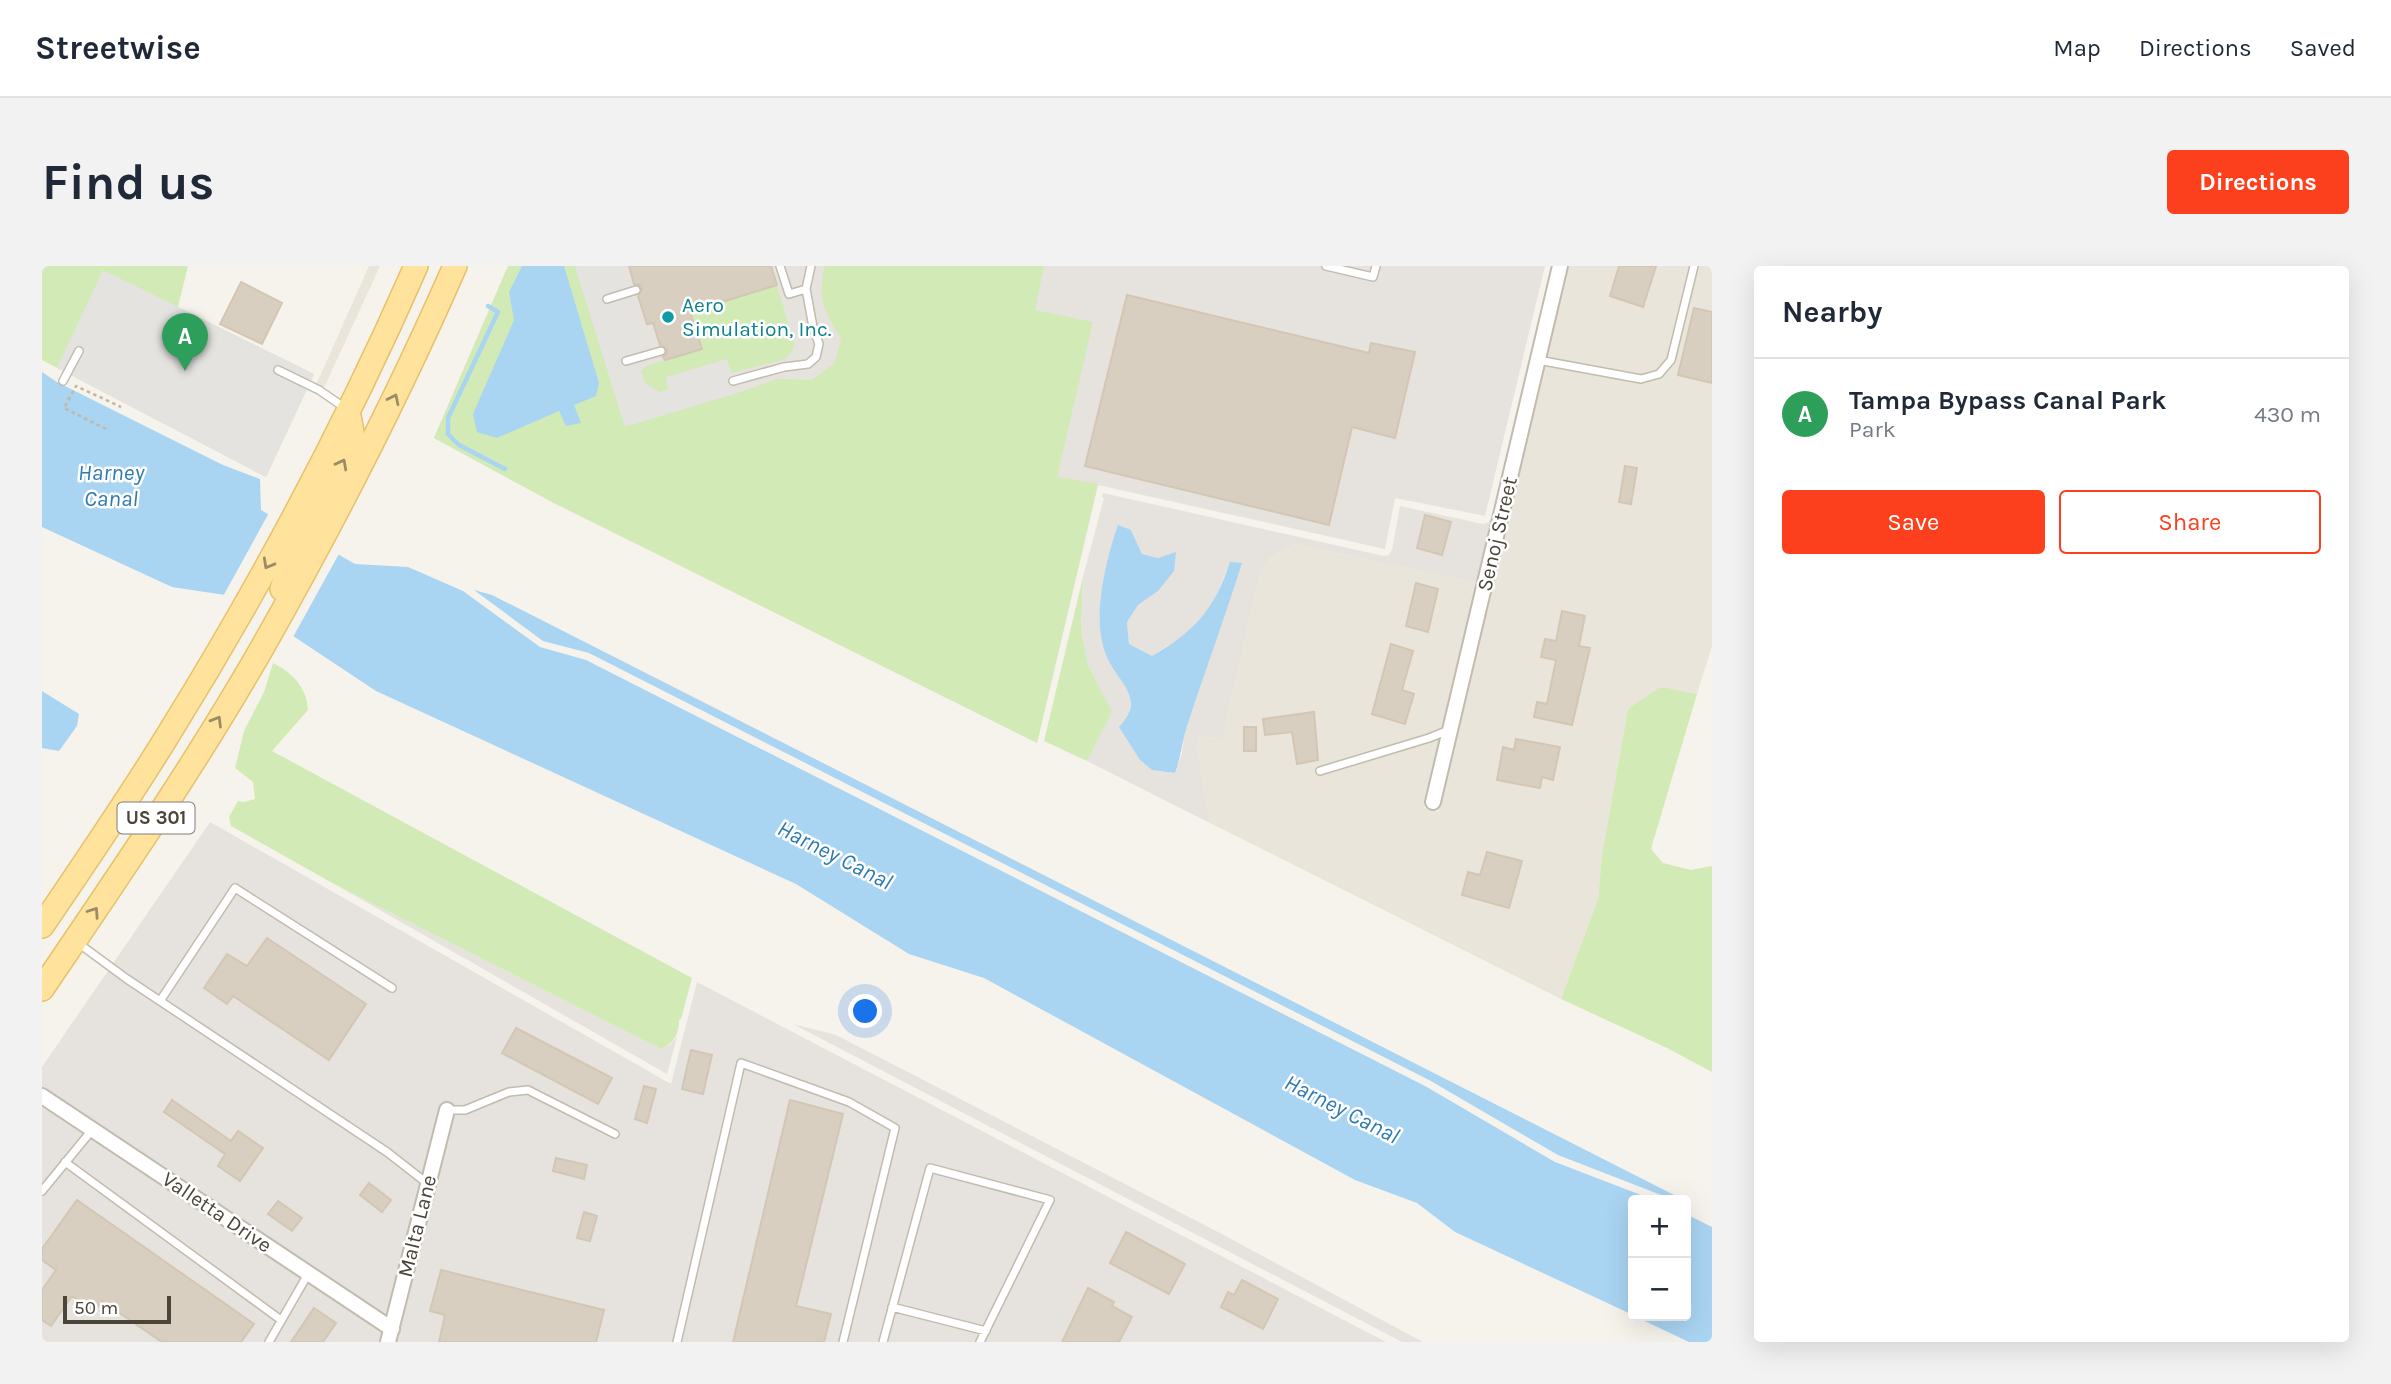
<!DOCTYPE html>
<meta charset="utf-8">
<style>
:root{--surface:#fff;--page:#f2f2f3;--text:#1f2937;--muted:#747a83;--line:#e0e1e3;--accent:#fc3f1d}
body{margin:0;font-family:Karla,sans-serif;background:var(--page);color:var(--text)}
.controls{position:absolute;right:21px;bottom:21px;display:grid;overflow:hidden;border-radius:7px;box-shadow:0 7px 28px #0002}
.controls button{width:63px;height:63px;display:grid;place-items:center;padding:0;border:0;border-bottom:2px solid var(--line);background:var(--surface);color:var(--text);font:35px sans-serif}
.scale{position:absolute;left:21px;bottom:18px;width:108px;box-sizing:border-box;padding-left:7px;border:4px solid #4b4439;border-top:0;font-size:19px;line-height:24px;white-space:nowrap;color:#4b4439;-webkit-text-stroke:5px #fff;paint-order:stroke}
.you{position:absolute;left:824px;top:746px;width:24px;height:24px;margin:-18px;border:5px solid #fff;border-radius:50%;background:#1a73e8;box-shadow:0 0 0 10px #1a73e833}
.badge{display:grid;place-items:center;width:46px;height:46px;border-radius:50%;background:var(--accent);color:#fff;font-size:23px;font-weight:700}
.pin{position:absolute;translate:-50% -58px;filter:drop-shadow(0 2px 4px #0008)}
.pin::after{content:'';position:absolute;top:37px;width:24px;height:21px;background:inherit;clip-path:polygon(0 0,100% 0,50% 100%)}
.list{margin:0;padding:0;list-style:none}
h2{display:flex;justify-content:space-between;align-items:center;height:91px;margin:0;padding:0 28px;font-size:30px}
h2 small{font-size:23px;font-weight:400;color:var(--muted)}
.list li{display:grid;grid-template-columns:46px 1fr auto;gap:21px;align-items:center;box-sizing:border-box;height:112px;padding:0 28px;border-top:2px solid var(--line)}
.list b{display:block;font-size:26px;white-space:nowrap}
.list p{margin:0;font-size:23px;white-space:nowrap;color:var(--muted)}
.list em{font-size:23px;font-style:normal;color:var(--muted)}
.actions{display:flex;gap:14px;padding:21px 28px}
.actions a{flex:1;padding:16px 0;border:2px solid var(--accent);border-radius:7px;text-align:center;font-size:24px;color:var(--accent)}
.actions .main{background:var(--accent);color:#fff}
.map{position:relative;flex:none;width:1670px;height:1076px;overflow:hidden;border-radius:7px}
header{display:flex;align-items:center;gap:42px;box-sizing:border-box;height:98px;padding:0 35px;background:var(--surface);border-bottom:2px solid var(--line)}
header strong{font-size:33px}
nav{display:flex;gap:38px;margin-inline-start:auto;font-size:24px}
.intro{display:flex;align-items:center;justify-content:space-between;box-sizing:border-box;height:168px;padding:0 42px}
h1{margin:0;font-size:49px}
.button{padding:18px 32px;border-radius:7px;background:var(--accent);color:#fff;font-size:24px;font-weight:700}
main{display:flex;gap:42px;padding:0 42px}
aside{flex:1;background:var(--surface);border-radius:7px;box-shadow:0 7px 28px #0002}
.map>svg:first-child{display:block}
.residential{fill:#eae5da}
.industrial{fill:#e6e2dd;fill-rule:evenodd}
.green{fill:#d2eab5}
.parking{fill:#e5e3e0}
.water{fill:#a9d4f2}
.pier{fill:#f6f3ec}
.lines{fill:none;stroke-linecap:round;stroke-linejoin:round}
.stream{stroke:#a9d4f2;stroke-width:4.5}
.building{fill:#d8cfc1;stroke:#d3c7b4;stroke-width:2}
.service-casing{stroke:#c2bbae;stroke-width:10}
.minor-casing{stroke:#c2bbae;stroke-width:18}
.primary-casing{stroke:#e6c16a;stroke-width:26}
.path{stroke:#c4b79f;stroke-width:2.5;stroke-dasharray:3.5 3.5;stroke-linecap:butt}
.service{stroke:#fff;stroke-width:7}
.minor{stroke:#fff;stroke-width:14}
.primary{stroke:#ffe39c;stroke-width:23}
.oneway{stroke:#9c8c66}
.culture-dot{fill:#0f9aa8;stroke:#fff;stroke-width:2.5}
.labels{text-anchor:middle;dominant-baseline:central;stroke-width:5;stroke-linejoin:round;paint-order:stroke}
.shield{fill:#fff;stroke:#817c74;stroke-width:2}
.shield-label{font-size:19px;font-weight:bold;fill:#4b4439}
.culture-label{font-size:21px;fill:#0d838f;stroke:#fff;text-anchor:start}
.street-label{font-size:21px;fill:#4b4439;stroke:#fff}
.water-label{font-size:23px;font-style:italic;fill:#2e7ab2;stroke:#fff}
</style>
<header>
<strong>Streetwise</strong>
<nav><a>Map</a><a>Directions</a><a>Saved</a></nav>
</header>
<div class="intro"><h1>Find us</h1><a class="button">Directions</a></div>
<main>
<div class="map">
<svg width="1670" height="1076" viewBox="0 0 1670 1076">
<rect width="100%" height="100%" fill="#f6f3ec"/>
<path class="residential" d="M 327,0 L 338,0 L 282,122 L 274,119 Z
M 1526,0 L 1670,0 L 1670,380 L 1655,428 L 1626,422 L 1586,443 L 1560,589 L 1556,633 L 1519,733 L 1168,557 L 1155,480 L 1157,469 L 1180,474 L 1217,312 L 1227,293 L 1252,278 L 1435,317 L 1382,542 L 1396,546 Z"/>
<path class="industrial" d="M 466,0 L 1503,0 L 1443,250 L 1353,232 L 1343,283 L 1056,219 L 995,477 L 510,236 L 392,172 Z
M 1061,227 L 1342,290 L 1347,289 L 1350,284 L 1358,240 L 1441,258 L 1447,256 L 1449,250 L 1435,317 L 1252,278 L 1227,293 L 1217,312 L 1180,474 L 1157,469 L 1155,480 L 1168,557 L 1045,495 L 1069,446 L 1046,399 L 1039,364 L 1041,311 L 1062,232 L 1060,231 ZM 1089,264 L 1100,288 L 1116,292 L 1134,287 L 1116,325 L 1096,339 L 1085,356 L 1087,378 L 1110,390 L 1135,374 L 1156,358 L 1172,335 L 1188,297 L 1143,464 L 1140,487 L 1133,507 L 1110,504 L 1098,494 L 1087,451 L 1089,430 L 1079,411 Z
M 168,556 L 629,818 L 655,716 L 1344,1076 L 0,1076 L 0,801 Z
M 294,619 L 619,783 L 628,779 L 635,771 L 625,808 Z
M 751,758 L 794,769 L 1176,966 L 1381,1076 L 1360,1076 Z"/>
<path class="green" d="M 0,0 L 146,0 L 136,41 L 272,108 L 224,211 L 0,94 Z
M 466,0 L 533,0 L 583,160 L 695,127 L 736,113 L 770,114 L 793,97 L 799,72 C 782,46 775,32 783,0 L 1002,0 L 993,44 L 1051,56 L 1015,211 L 1056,218 L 995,477 L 510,236 L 392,172 Z
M 735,19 L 752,78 L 750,86 L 743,93 L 689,107 L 685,93 L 624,111 L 627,124 L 617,126 L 603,117 L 599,105 L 606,99 L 659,83 L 648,46 Z
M 1041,311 L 1039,364 L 1046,399 L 1070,446 L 1045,495 L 1002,475 Z
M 231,397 C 251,407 265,422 266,444 L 230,485 L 650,712 L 639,753 L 637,754 C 637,769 632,777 619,783 L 294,619 L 189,560 L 187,551 L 196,535 L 202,536 L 213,533 L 211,516 L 193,502 L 202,465 L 222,426 Z
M 1617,422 L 1626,422 L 1655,428 L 1609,583 L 1621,597 L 1649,604 L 1670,600 L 1670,806 L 1625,782 L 1519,733 L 1556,633 L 1560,589 L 1586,443 Z"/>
<path class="parking" d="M 533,0 L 577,0 L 582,18 L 592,16 L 596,31 L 587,35 L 602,83 L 617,78 L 623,94 L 606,99 L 599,105 L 603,117 L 617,126 L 626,124 L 624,112 L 685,93 L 695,127 L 583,161 Z
M 61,4 L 272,108 L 224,211 L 15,102 Z"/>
<path class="water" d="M 480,0 L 522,0 L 557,117 L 554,130 L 532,139 L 539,157 L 524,160 L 517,145 L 455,172 L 435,166 L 431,148 L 472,54 L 467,26 Z
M 0,106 L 15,116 L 181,199 L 218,213 L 219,244 L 313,298 L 366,301 L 421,325 L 498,381 L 544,394 L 1383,820 L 1513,896 L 1612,934 L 1591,934 L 1591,1049 L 1413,966 L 1375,937 L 1313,914 L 942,712 L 867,688 L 754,618 L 334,425 L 224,352 L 183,329 L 130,321 L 0,261 Z
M 1076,259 L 1089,264 L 1100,288 L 1116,292 L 1134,286 L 1132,305 L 1116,325 L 1096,339 L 1085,356 L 1087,378 L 1110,390 C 1152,366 1173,343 1188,296 L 1200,297 C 1183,351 1163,405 1145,460 C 1140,475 1139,491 1133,507 L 1110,504 L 1098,494 L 1077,461 C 1105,432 1076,417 1065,391 C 1061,382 1058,368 1058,359 C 1056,328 1066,288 1076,259 Z
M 432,324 L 450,329 L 1642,934 L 1632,934 L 1516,889 L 1387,814 L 547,387 L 501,375 Z
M 0,425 L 37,448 L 35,460 L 17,485 L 0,482 Z
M 1644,948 L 1670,961 L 1670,1076 L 1647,1076 L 1592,1050 L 1644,1050 Z"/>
<path class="pier" d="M 228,245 L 298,286 L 250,373 L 223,355 L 196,359 L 179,345 L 179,334 Z"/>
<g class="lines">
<path class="stream" d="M 446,40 L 456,46 L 406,152 L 406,168 L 417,179 L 463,203"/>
</g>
<path class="building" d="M 587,0 L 729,0 L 735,19 L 648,46 L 660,83 L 623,94 L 621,91 L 625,87 L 625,83 L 618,79 L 611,57 L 605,58 L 596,30 L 600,23 L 598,19 L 592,18 Z
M 1577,0 L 1614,0 L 1601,41 L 1568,30 Z
M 199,16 L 240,37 L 220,78 L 178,58 Z
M 1085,29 L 1327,87 L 1329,77 L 1373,86 L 1353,172 L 1310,161 L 1287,259 L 1043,200 Z
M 1652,42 L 1670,46 L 1670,117 L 1636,109 Z
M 1583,200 L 1595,202 L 1589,238 L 1577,236 Z
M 1383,249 L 1409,256 L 1400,289 L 1375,282 Z
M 1374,317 L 1396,323 L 1386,366 L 1364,360 Z
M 1520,345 L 1543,350 L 1537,380 L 1548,382 L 1530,459 L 1492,451 L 1495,436 L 1505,438 L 1514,394 L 1499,391 L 1503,373 L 1514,375 Z
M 1349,378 L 1371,385 L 1360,424 L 1372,428 L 1363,458 L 1330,448 Z
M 1272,446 L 1276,494 L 1255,498 L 1250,466 L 1223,469 L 1221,453 Z
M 1202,461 L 1214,461 L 1214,485 L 1202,485 Z
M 1474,473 L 1518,481 L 1511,514 L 1500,511 L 1498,522 L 1455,514 L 1461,481 L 1472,484 Z
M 1445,586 L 1480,595 L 1467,642 L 1420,629 L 1426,606 L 1438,609 Z
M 225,672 L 324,738 L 287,794 L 191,730 L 185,738 L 162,722 L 185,688 L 205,700 Z
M 474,762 L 570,812 L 556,838 L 460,787 Z
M 649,784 L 670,789 L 661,828 L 640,823 Z
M 602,820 L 614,823 L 605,857 L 593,853 Z
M 130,834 L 189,875 L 196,865 L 221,882 L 198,915 L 176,900 L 183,888 L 122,846 Z
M 748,834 L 801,848 L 754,1040 L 789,1048 L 782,1076 L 691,1076 Z
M 514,892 L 545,899 L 542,913 L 511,905 Z
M 327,917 L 349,934 L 340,946 L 318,929 Z
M 35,934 L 212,1058 L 199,1076 L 120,1076 L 60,1035 L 52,1046 L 30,1030 L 9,1060 L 0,1054 L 0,1024 L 14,1004 L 0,994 L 0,983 Z
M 236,935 L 260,952 L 250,965 L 226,948 Z
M 542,946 L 555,950 L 548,975 L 535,972 Z
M 1084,966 L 1143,998 L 1127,1028 L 1068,997 Z
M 399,1004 L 562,1044 L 554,1076 L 397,1076 L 403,1049 L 388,1045 Z
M 1200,1014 L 1236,1033 L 1221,1063 L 1179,1041 L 1186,1026 L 1192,1029 Z
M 1046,1022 L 1072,1036 L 1070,1040 L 1090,1051 L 1077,1076 L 1020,1076 Z
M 272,1042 L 294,1057 L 281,1076 L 249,1076 Z"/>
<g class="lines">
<g class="service-casing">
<path id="service" d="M 738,0 L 747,28 L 764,23
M 1284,0 L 1331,11 L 1334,0
M 565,33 L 594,24
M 1496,94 L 1599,113 L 1617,108 L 1629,94 L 1652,0
M 584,95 L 619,85
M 236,104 L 277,124 L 303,142
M 21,115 L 37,85
M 691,115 L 742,101 L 766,98 L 774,91 L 777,78 L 771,61 L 764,23 L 769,0
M 1278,505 L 1387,472 L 1407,464
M 36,677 L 85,713 L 345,886 L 386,918
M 118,735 L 193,622 L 350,722
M 405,844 L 423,844 L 467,826 L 486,824 L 573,868
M 23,896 L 239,1054
M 0,925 L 50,864
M 850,1041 L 944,1065
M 227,1076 L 266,1008
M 635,1076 L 699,797 L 807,836 L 853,862 L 801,1076
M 841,1076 L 888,902 L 1008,934 L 938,1076"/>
</g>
<g class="minor-casing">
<path id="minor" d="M 1391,536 L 1518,0
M 0,830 L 350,1063
M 346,1076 L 405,844"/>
</g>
<g class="primary-casing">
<path id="primary" d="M 240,323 L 249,296 L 307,185 L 310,166 L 306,145
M 0,660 C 43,597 86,534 126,469 C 219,319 303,162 374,0
M 0,723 C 77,609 156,495 224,375 C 293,253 357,128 413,0"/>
</g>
<path class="path" d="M 64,163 L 22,142 L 34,120 L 79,141"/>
<use href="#service" class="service"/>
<use href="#minor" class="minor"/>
<use href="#primary" class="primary"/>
</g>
<defs><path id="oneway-chevron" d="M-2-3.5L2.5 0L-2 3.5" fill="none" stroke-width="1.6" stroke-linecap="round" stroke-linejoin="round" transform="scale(1.75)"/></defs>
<g class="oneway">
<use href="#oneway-chevron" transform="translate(352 133) rotate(-64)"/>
<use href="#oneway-chevron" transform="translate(300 198) rotate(-62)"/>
<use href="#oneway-chevron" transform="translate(226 298) rotate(119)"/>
<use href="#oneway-chevron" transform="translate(175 455) rotate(-59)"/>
<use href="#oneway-chevron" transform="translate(52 646) rotate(-56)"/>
</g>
<circle class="culture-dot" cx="626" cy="51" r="7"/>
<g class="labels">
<rect class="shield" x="75.5" y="536.5" width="77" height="31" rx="5"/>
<g class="shield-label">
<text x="114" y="552">US 301</text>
</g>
<g class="culture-label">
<text x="640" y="39">Aero<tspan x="640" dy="24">Simulation, Inc.</tspan></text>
</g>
<g class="street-label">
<text transform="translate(1455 268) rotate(-77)">Senoj Street</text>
<text transform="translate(175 946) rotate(34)">Valletta Drive</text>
<text transform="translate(375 960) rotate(-76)">Malta Lane</text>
</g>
<g class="water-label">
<text x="69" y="206">Harney<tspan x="69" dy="26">Canal</tspan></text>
<text transform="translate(793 589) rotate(27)">Harney Canal</text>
<text transform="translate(1300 843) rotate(27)">Harney Canal</text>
</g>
</g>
</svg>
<div class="controls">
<button>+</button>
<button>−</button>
</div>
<div class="scale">50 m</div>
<div class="you"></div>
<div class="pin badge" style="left:143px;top:105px;background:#2e9e5b">A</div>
</div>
<aside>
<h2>Nearby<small></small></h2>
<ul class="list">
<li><span class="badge" style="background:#2e9e5b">A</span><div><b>Tampa Bypass Canal Park</b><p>Park</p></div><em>430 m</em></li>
</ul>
<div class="actions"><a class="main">Save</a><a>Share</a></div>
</aside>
</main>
